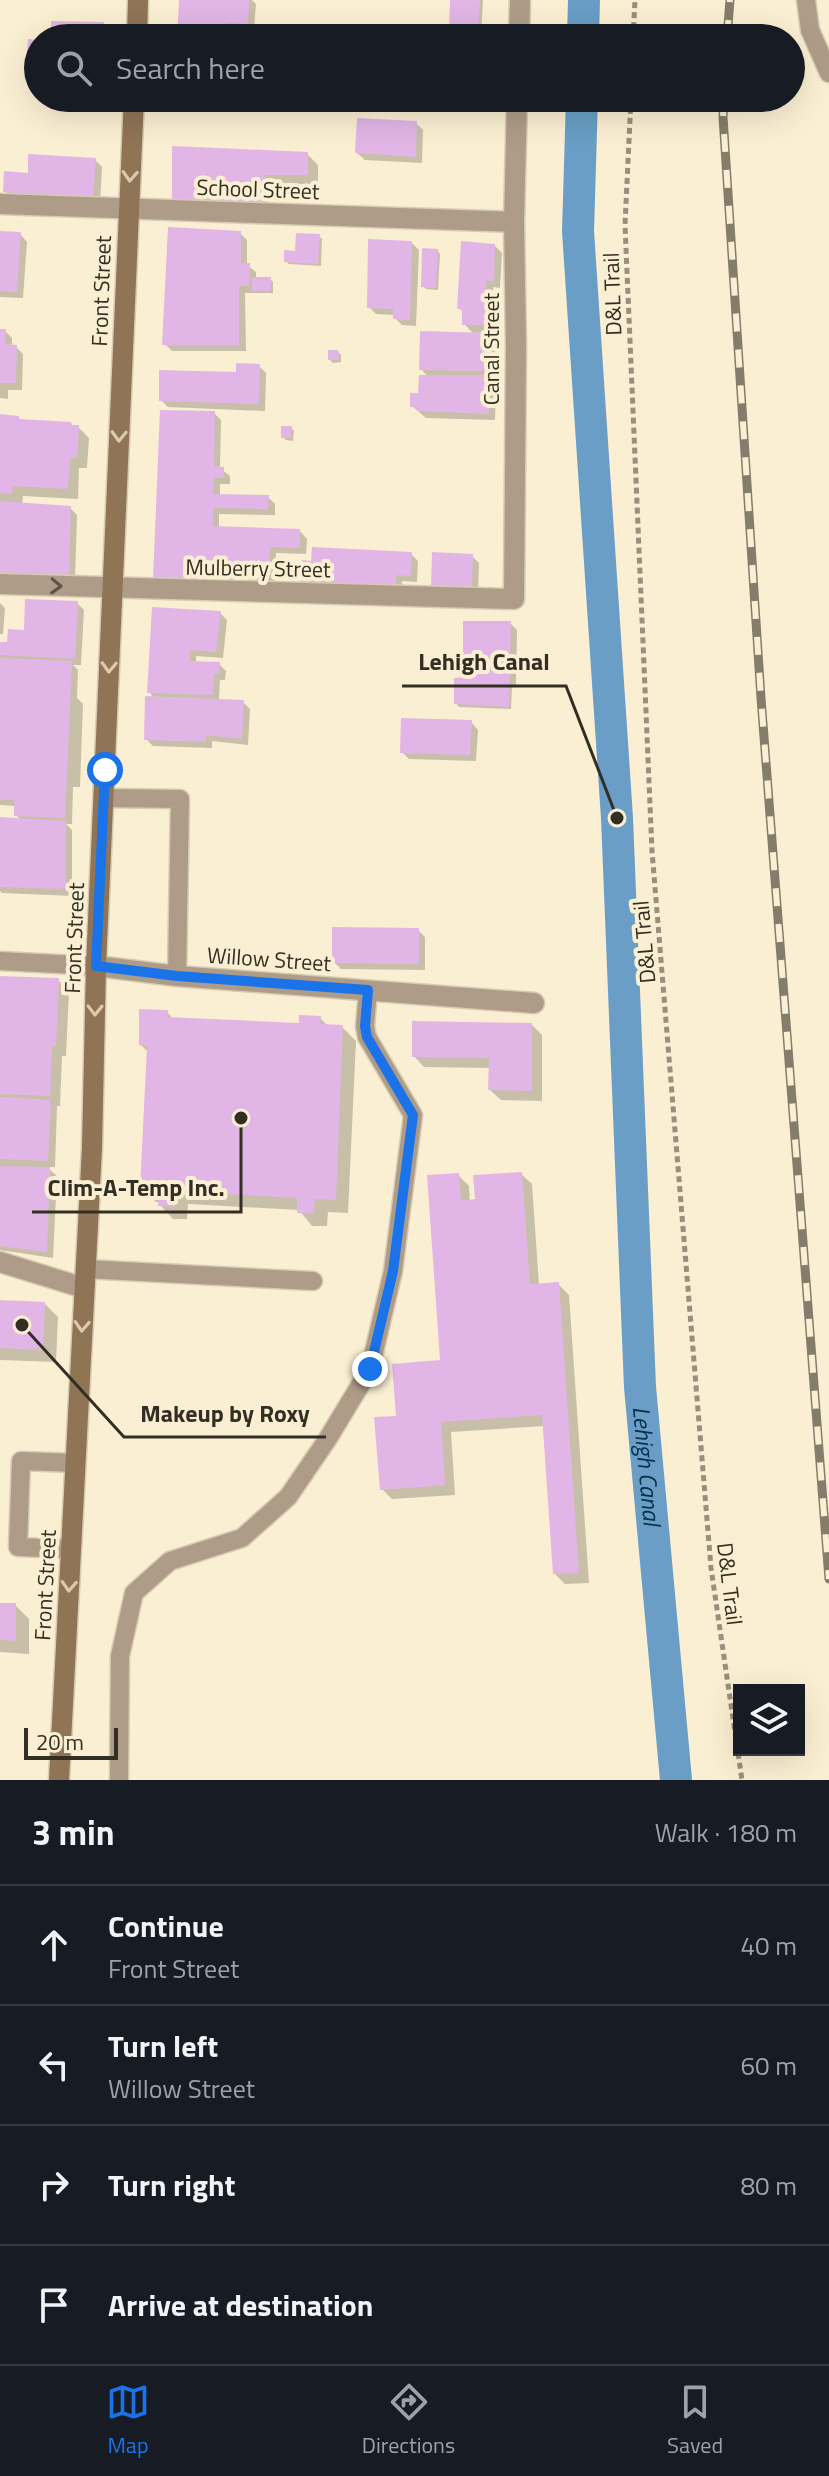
<!DOCTYPE html>
<meta charset="utf-8">
<style>
:root{--surface:#171b24;--page:#242831;--text:#f1f3f6;--muted:#9ea1a6;--line:#363941;--accent:#1a73e8}
body{margin:0;font-family:"Titillium Web",sans-serif;background:var(--page);color:var(--text)}
.controls{position:absolute;right:24px;bottom:24px;display:grid;overflow:hidden;border-radius:0px;box-shadow:0 8px 32px #0002}
.controls button{width:72px;height:72px;display:grid;place-items:center;padding:0;border:0;border-bottom:2px solid var(--line);background:var(--surface);color:var(--text);font:40px sans-serif}
.scale{position:absolute;left:24px;bottom:20px;width:94px;box-sizing:border-box;padding-left:8px;border:4px solid #322e23;border-top:0;font-size:22px;line-height:28px;white-space:nowrap;color:#322e23;-webkit-text-stroke:6px #fbefd3;paint-order:stroke}
.stop{position:absolute;width:24px;height:24px;margin:-18px;border:6px solid #1a73e8;border-radius:50%;background:#fff}
.stop.end{background:#1a73e8;border-color:#fff;box-shadow:0 2px 8px #0008}
.list{margin:0;padding:0;list-style:none}
h2{display:flex;justify-content:space-between;align-items:center;height:104px;margin:0;padding:0 32px;font-size:34px}
h2 small{font-size:26px;font-weight:400;color:var(--muted)}
.list li{display:grid;grid-template-columns:52px 1fr auto;gap:24px;align-items:center;box-sizing:border-box;height:120px;padding:0 32px;border-top:2px solid var(--line)}
.list b{display:block;font-size:30px;white-space:nowrap}
.list p{margin:0;font-size:26px;white-space:nowrap;color:var(--muted)}
.list em{font-size:26px;font-style:normal;color:var(--muted)}
.icon{flex:none;width:44px;height:44px;fill:none;stroke:currentColor;stroke-width:2;stroke-linecap:round;stroke-linejoin:round}
.map{position:relative;flex:none;width:829px;height:1780px;overflow:hidden}
.search{position:absolute;background:var(--surface);box-shadow:0 8px 32px #0002;left:24px;right:24px;top:24px;height:88px;display:flex;align-items:center;gap:20px;box-sizing:border-box;padding:0 28px;border-radius:44px;color:var(--muted);font-size:30px}
.sheet{height:584px;background:var(--surface)}
nav{display:flex;justify-content:space-around;align-items:center;box-sizing:border-box;height:112px;border-top:2px solid var(--line);background:var(--surface);font-size:22px;color:var(--muted)}
nav a{display:grid;justify-items:center;gap:4px}
nav .on{color:var(--accent)}
.map>svg:first-child{display:block}
.shadow{fill:#0003}
.lines{fill:none;stroke-linecap:round;stroke-linejoin:round}
.canal{stroke:#6a9ec6;stroke-width:32}
.building{fill:#e1b6e6}
.lane-casing{stroke:#d7ccb3;stroke-width:21}
.street-casing{stroke:#d7ccb3;stroke-width:23}
.secondary-casing{stroke:#d7ccb3;stroke-width:23}
.path{stroke:#98907c;stroke-width:5;stroke-dasharray:6 4;stroke-linecap:butt}
.lane{stroke:#af9c88;stroke-width:18}
.street{stroke:#af9c88;stroke-width:20}
.secondary{stroke:#907456;stroke-width:20}
.rail-casing{stroke:#847d6b;stroke-width:9}
.rail{stroke:#fbefd3;stroke-width:6;stroke-dasharray:18;stroke-linecap:butt}
.oneway{stroke:#dbcaae}
.oneway2{stroke:#5e5446}
.route{stroke:#1a73e8;stroke-width:10}
.labels{text-anchor:middle;dominant-baseline:central;stroke-width:8;stroke-linejoin:round;paint-order:stroke}
.street-label{font-size:22px;fill:#322e23;stroke:#fbefd3}
.water-label{font-size:24px;font-style:italic;fill:#06314d;stroke:#fbefd3}
.leader{fill:none;stroke:#322e23;stroke-width:3}
.callout-dot{fill:#322e23;stroke:#fbefd3;stroke-width:3}
.callout-label{font-size:24px;text-anchor:middle;font-weight:bold;fill:#322e23;stroke:#fbefd3;stroke-width:8;stroke-linejoin:round;paint-order:stroke}
</style>
<div class="map">
<svg width="829" height="1780" viewBox="0 0 829 1780">
<rect width="100%" height="100%" fill="#fbefd3"/>
<path class="shadow" d="M 181,0 L 252,0 L 256,4 L 254,28 L 309,32 L 315,38 L 243,38 L 243,30 L 235,29 L 234,38 L 179,38 Z
M 452,0 L 483,0 L 481,34 L 454,33 L 451,30 Z
M 103,24 L 111,31 L 110,38 L 53,38 Z
M 205,98 L 265,98 L 264,107 L 258,106 L 257,111 L 212,109 L 205,102 Z
M 416,123 L 423,130 L 422,163 L 365,160 L 357,153 Z
M 307,154 L 318,165 L 318,185 L 270,183 L 269,209 L 181,208 Z
M 95,160 L 102,167 L 100,204 L 12,198 L 5,191 L 29,175 Z
M 0,233 L 20,234 L 27,242 L 23,298 L 0,297 Z
M 240,233 L 247,240 L 247,265 L 256,272 L 256,279 L 270,279 L 273,282 L 273,293 L 245,293 L 246,351 L 172,351 L 165,344 Z
M 319,236 L 322,239 L 321,266 L 289,264 L 286,261 Z
M 412,243 L 419,250 L 416,326 L 402,325 L 395,318 L 395,315 L 376,314 L 369,307 Z
M 495,246 L 502,253 L 500,288 L 493,287 L 491,332 L 485,331 L 496,342 L 495,377 L 489,377 L 496,384 L 495,420 L 426,418 L 412,406 L 420,395 L 428,377 L 421,369 L 475,335 L 464,324 L 464,313 L 459,308 Z
M 437,250 L 440,254 L 438,290 L 426,289 L 423,286 Z
M 0,331 L 5,331 L 12,338 L 12,347 L 16,347 L 23,354 L 22,390 L 8,390 L 8,399 L 0,398 Z
M 338,352 L 341,355 L 341,362 L 333,363 L 330,360 Z
M 259,366 L 266,373 L 265,411 L 168,407 L 161,400 Z
M 214,413 L 221,420 L 220,468 L 230,476 L 230,484 L 220,484 L 220,496 L 268,497 L 275,504 L 275,515 L 219,514 L 219,528 L 300,531 L 307,539 L 306,554 L 276,553 L 275,592 L 162,585 Z
M 0,416 L 18,417 L 22,421 L 78,427 L 89,438 L 87,468 L 79,468 L 78,499 L 23,496 L 22,505 L 70,508 L 77,515 L 75,581 L 0,578 Z
M 291,428 L 294,431 L 293,441 L 286,440 L 283,437 Z
M 411,554 L 418,561 L 417,582 L 402,581 L 402,597 L 310,592 Z
M 472,556 L 479,563 L 478,595 L 440,593 Z
M 0,603 L 5,608 L 3,634 L 0,634 Z
M 77,603 L 84,610 L 81,665 L 73,665 L 78,670 L 77,698 L 83,704 L 80,787 L 73,787 L 72,824 L 66,824 L 72,830 L 72,896 L 2,893 L 0,891 L 0,819 L 21,820 L 16,815 L 16,806 L 0,805 L 0,644 L 9,644 Z
M 220,613 L 227,620 L 223,658 L 196,656 L 196,663 L 219,664 L 226,671 L 225,680 L 220,680 L 219,701 L 243,702 L 250,709 L 248,745 L 212,741 L 212,748 L 153,746 L 146,739 L 155,699 L 149,692 Z
M 510,623 L 517,630 L 516,685 L 512,685 L 511,709 L 459,707 L 456,703 Z
M 471,722 L 478,730 L 476,761 L 409,759 L 402,752 Z
M 418,930 L 425,937 L 425,970 L 341,969 L 334,962 Z
M 0,978 L 58,980 L 69,991 L 66,1056 L 62,1056 L 60,1106 L 57,1106 L 55,1167 L 47,1167 L 57,1176 L 53,1258 L 0,1250 Z
M 167,1012 L 174,1020 L 301,1025 L 320,1018 L 329,1027 L 342,1027 L 356,1041 L 348,1213 L 328,1212 L 327,1226 L 312,1226 L 299,1210 L 188,1204 L 187,1219 L 173,1219 L 160,1205 L 160,1202 L 156,1202 L 142,1189 L 149,1053 L 141,1045 Z
M 532,1025 L 542,1035 L 542,1101 L 501,1100 L 490,1090 L 491,1068 L 424,1067 L 414,1056 Z
M 521,1174 L 532,1184 L 539,1285 L 558,1284 L 569,1295 L 589,1583 L 565,1584 L 555,1574 L 544,1426 L 451,1432 L 455,1495 L 392,1499 L 382,1489 L 398,1418 L 442,1362 L 458,1175 L 469,1186 L 470,1202 L 477,1201 Z
M 0,1302 L 44,1303 L 58,1317 L 56,1362 L 0,1360 Z
M 0,1605 L 15,1605 L 29,1619 L 29,1654 L 0,1652 Z"/>
<g class="lines">
<g class="canal">
<path d="M 583,38 L 584,0"/>
<path id="s1" d="M 582,98 L 578,231 L 617,818 L 640,1387 L 676,1780"/>
</g>
</g>
<path class="building" d="M 179,0 L 249,0 L 248,24 L 228,23 L 227,38 L 177,38 Z
M 450,0 L 480,0 L 478,32 L 449,31 Z
M 51,21 L 104,22 L 104,38 L 51,38 Z
M 241,25 L 310,30 L 309,38 L 241,38 Z
M 28,39 L 38,40 L 38,67 L 26,66 Z
M 203,98 L 258,98 L 258,101 L 251,100 L 250,105 L 203,102 Z
M 357,118 L 417,121 L 416,157 L 355,153 Z
M 172,146 L 308,152 L 308,175 L 264,175 L 263,203 L 172,202 Z
M 28,154 L 96,158 L 93,197 L 3,192 L 4,171 L 28,173 Z
M 168,227 L 241,231 L 241,263 L 250,263 L 249,286 L 239,286 L 239,345 L 162,345 Z
M 0,231 L 21,232 L 17,292 L 0,291 Z
M 296,233 L 320,234 L 318,264 L 284,262 L 284,250 L 295,251 Z
M 368,239 L 412,241 L 410,320 L 393,319 L 393,309 L 367,308 Z
M 461,241 L 495,244 L 494,281 L 486,281 L 485,325 L 462,325 L 462,309 L 457,309 Z
M 422,248 L 438,249 L 436,288 L 421,287 Z
M 252,277 L 271,277 L 271,291 L 252,291 Z
M 0,329 L 6,329 L 5,344 L 17,345 L 16,383 L 0,383 Z
M 420,331 L 490,333 L 489,371 L 419,370 Z
M 328,350 L 338,350 L 339,360 L 328,360 Z
M 236,363 L 260,364 L 259,404 L 159,401 L 159,370 L 236,372 Z
M 419,375 L 489,375 L 489,414 L 417,411 L 417,407 L 410,407 L 410,393 L 418,393 Z
M 160,410 L 215,411 L 214,466 L 224,467 L 224,478 L 214,478 L 213,494 L 269,495 L 268,509 L 213,508 L 213,526 L 300,529 L 300,548 L 270,547 L 268,585 L 153,579 Z
M 0,414 L 19,416 L 19,419 L 71,422 L 72,425 L 79,425 L 77,458 L 70,458 L 68,489 L 13,486 L 12,494 L 0,493 Z
M 281,426 L 292,426 L 291,438 L 281,438 Z
M 0,501 L 71,506 L 69,575 L 0,572 Z
M 312,547 L 412,552 L 411,576 L 396,575 L 395,591 L 301,586 L 302,560 L 311,561 Z
M 432,552 L 473,554 L 472,588 L 431,587 Z
M 25,599 L 78,601 L 75,659 L 0,655 L 0,642 L 7,642 L 8,629 L 24,630 Z
M 152,607 L 221,611 L 216,652 L 190,650 L 189,661 L 220,662 L 219,674 L 214,674 L 213,695 L 147,693 Z
M 463,621 L 511,621 L 509,707 L 454,704 L 454,678 L 463,677 Z
M 0,658 L 72,661 L 65,818 L 14,816 L 14,800 L 0,800 Z
M 145,696 L 244,700 L 242,739 L 206,735 L 206,742 L 144,740 Z
M 401,718 L 472,720 L 470,755 L 400,753 Z
M 0,817 L 66,821 L 66,889 L 0,887 Z
M 332,927 L 419,928 L 419,964 L 332,963 Z
M 0,976 L 59,978 L 56,1046 L 52,1046 L 50,1096 L 0,1094 Z
M 139,1009 L 168,1010 L 167,1017 L 299,1023 L 299,1015 L 321,1016 L 320,1024 L 343,1025 L 336,1200 L 315,1199 L 314,1214 L 297,1213 L 297,1198 L 175,1191 L 175,1207 L 158,1206 L 159,1190 L 140,1189 L 147,1046 L 139,1045 Z
M 412,1021 L 532,1023 L 532,1091 L 488,1090 L 489,1058 L 412,1057 Z
M 0,1097 L 51,1100 L 48,1161 L 0,1159 Z
M 0,1166 L 50,1167 L 47,1252 L 0,1246 Z
M 522,1172 L 530,1284 L 559,1282 L 579,1573 L 553,1574 L 542,1415 L 441,1422 L 445,1485 L 380,1490 L 374,1417 L 396,1416 L 392,1364 L 440,1360 L 427,1175 L 459,1173 L 461,1201 L 475,1199 L 473,1175 Z
M 0,1300 L 45,1302 L 43,1350 L 0,1348 Z
M 0,1603 L 16,1603 L 16,1641 L 0,1640 Z"/>
<g class="lines">
<g class="lane-casing">
<path id="lane" d="M 806,0 L 810,30 L 829,73
M 104,798 L 180,799 L 177,976
M 0,961 L 96,966
M 85,1269 L 313,1281
M 71,1549 L 18,1547 L 21,1461 L 75,1463
M 119,1780 L 120,1656 L 134,1593 L 170,1561 L 242,1538 L 288,1497 L 327,1440 L 370,1369 L 393,1271 L 413,1115 L 367,1037 L 365,1026 L 368,990"/>
</g>
<g class="street-casing">
<path id="street" d="M 519,38 L 520,0
M 0,204 L 514,222
M 0,584 L 514,599 L 516,345 L 514,222 L 517,98
M 96,966 L 177,976 L 534,1003
M 0,1262 L 84,1288"/>
</g>
<g class="secondary-casing">
<path id="secondary" d="M 137,38 L 138,0
M 59,1780 L 92,1148 L 96,966 L 134,98"/>
</g>
<path class="path" d="M 633,38 L 635,0
M 631,98 L 625,225 L 652,851 L 711,1568 L 742,1780"/>
<use href="#lane" class="lane"/>
<use href="#street" class="street"/>
<use href="#secondary" class="secondary"/>
<g class="rail-casing">
<path id="rail" d="M 727,38 L 730,0
M 724,98 L 723,117 L 761,698 L 829,1579"/>
</g>
<use href="#rail" class="rail"/>
</g>
<defs><path id="oneway-chevron" d="M-2-3.5L2.5 0L-2 3.5" fill="none" stroke-width="1.6" stroke-linecap="round" stroke-linejoin="round" transform="scale(2)"/></defs>
<g class="oneway">
<use href="#oneway-chevron" transform="translate(130 176) rotate(93)"/>
<use href="#oneway-chevron" transform="translate(119 436) rotate(92)"/>
<use href="#oneway-chevron" transform="translate(109 667) rotate(92)"/>
<use href="#oneway-chevron" transform="translate(95 1010) rotate(91)"/>
<use href="#oneway-chevron" transform="translate(82 1326) rotate(93)"/>
<use href="#oneway-chevron" transform="translate(69 1586) rotate(93)"/>
</g>
<use class="oneway2" href="#oneway-chevron" transform="translate(56 586) rotate(2)"/>
<g class="lines">
<path class="route" d="M 105,770 L 96,966 L 177,976 L 368,990 L 365,1026 L 367,1037 L 413,1115 L 393,1271 L 370,1369"/>
</g>
<g class="labels">
<g class="street-label">
<text transform="translate(258 189) rotate(2)">School Street</text>
<text transform="translate(101 291) rotate(-88)">Front Street</text>
<text transform="translate(612 294) rotate(-92)">D&amp;L Trail</text>
<text transform="translate(491 349) rotate(-90)">Canal Street</text>
<text transform="translate(258 568) rotate(1)">Mulberry Street</text>
<text transform="translate(74 938) rotate(-88)">Front Street</text>
<text transform="translate(644 942) rotate(-95)">D&amp;L Trail</text>
<text transform="translate(269 959) rotate(4)">Willow Street</text>
<text transform="translate(730 1584) rotate(83)">D&amp;L Trail</text>
<text transform="translate(45 1585) rotate(-87)">Front Street</text>
</g>
<g class="water-label">
<text stroke="none"><textPath href="#s1" startOffset="1370">Lehigh Canal</textPath></text>
</g>
</g>
<path class="leader" d="M617 818L566 686H402M241 1118L241 1212H32M22 1325L124 1437H326"/>
<g class="callout-dot">
<circle cx="617" cy="818" r="8"/>
<circle cx="241" cy="1118" r="8"/>
<circle cx="22" cy="1325" r="8"/>
</g>
<g class="callout-label">
<text x="484" y="670">Lehigh Canal</text>
<text x="136" y="1196">Clim-A-Temp Inc.</text>
<text x="225" y="1422">Makeup by Roxy</text>
</g>
</svg>
<div class="controls">
<button><svg class="icon" aria-label="layers" viewBox="0 0 24 24"><path d="M12 4l9 5-9 5-9-5zM3 14l9 5 9-5"/></svg></button>
</div>
<div class="scale">20 m</div>
<div class="stop" style="left:105px;top:770px"></div>
<div class="stop end" style="left:370px;top:1369px"></div>
<div class="search"><svg class="icon" aria-label="search" viewBox="0 0 24 24"><circle cx="10" cy="10" r="6"/><path d="M15 15l6 6"/></svg>Search here</div>
</div>
<section class="sheet">
<h2>3 min<small>Walk · 180 m</small></h2>
<ul class="list">
<li><svg class="icon" aria-label="ahead" viewBox="0 0 24 24"><path d="M12 20V5M6 11l6-6 6 6"/></svg><div><b>Continue</b><p>Front Street</p></div><em>40 m</em></li>
<li><svg class="icon" aria-label="left" viewBox="0 0 24 24"><path d="M17 20v-9H6M10 6l-5 5 5 5"/></svg><div><b>Turn left</b><p>Willow Street</p></div><em>60 m</em></li>
<li><svg class="icon" aria-label="right" viewBox="0 0 24 24"><path d="M7 20v-9h11M14 6l5 5-5 5"/></svg><div><b>Turn right</b></div><em>80 m</em></li>
<li><svg class="icon" aria-label="arrive" viewBox="0 0 24 24"><path d="M6 21V4h12l-3 4 3 4H6"/></svg><div><b>Arrive at destination</b></div></li>
</ul>
</section>
<nav>
<a class="on"><svg class="icon" aria-label="map" viewBox="0 0 24 24"><path d="M3 6l6-2 6 2 6-2v14l-6 2-6-2-6 2zM9 4v14M15 6v14"/></svg>Map</a>
<a><svg class="icon" aria-label="directions" viewBox="0 0 24 24"><path d="M12 3l9 9-9 9-9-9zM9 14v-3h6M13 9l2 2-2 2"/></svg>Directions</a>
<a><svg class="icon" aria-label="saved" viewBox="0 0 24 24"><path d="M7 4h10v16l-5-4-5 4z"/></svg>Saved</a>
</nav>
